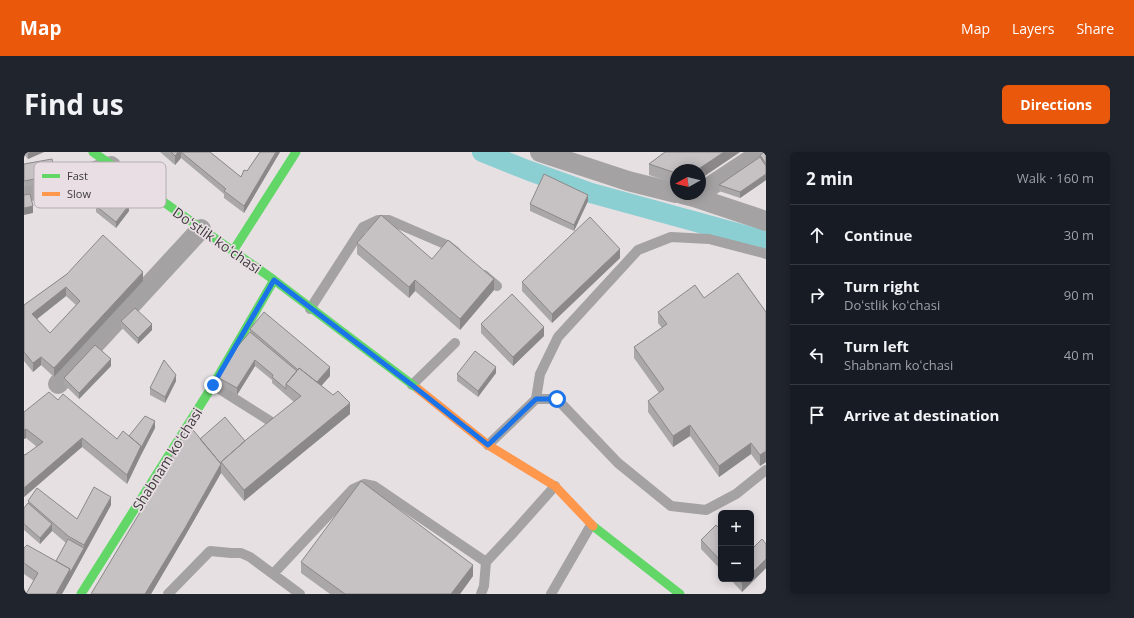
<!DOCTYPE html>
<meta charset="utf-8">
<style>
:root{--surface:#171b24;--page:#20242c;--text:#f1f3f6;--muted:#9ea1a6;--line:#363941;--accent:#ea580c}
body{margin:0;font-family:"Open Sans",sans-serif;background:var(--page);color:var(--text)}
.controls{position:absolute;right:12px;bottom:12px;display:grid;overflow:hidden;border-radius:6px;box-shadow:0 2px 10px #0003}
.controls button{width:36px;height:36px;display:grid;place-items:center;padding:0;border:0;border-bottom:1px solid var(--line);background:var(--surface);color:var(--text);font:20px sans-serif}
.compass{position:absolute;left:646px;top:12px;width:36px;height:36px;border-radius:50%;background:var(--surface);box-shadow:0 2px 10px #0003;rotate:262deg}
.stop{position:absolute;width:12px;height:12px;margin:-9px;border:3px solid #1a73e8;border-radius:50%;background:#fff}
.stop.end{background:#1a73e8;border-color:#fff;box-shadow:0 1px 4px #0008}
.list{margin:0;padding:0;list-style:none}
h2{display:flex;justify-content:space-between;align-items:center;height:52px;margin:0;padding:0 16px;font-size:17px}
h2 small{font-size:13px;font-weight:400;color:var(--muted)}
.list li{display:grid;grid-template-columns:26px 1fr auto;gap:12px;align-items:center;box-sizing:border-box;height:60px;padding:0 16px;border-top:1px solid var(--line)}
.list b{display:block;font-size:15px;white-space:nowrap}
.list p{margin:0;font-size:13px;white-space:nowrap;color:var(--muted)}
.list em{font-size:13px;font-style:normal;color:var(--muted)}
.icon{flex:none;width:22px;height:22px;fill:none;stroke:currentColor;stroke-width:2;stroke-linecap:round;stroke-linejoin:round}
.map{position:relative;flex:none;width:742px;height:442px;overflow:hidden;border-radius:6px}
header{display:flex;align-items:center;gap:24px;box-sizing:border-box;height:56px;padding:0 20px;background:var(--accent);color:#fff}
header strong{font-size:19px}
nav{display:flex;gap:22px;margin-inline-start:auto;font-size:14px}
.intro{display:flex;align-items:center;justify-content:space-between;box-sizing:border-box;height:96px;padding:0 24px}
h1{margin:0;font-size:28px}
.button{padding:10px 18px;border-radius:6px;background:var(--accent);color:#fff;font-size:14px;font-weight:700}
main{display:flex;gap:24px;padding:0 24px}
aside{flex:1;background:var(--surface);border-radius:6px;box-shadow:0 2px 10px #0003}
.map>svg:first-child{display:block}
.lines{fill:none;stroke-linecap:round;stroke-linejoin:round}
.canal{stroke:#8ccfd3;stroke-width:20}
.lane{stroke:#a5a2a3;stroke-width:10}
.street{stroke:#a5a2a3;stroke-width:20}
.fast{stroke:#63d668;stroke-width:9}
.slow{stroke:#ff974d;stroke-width:9}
.wall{fill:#aaa7a9;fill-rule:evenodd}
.shaded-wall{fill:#8b8889}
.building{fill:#c6c2c4;stroke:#8b8889;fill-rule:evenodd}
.route{stroke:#1a73e8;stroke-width:5}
.labels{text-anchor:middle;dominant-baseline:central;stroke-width:3.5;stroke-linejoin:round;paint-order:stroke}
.street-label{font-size:14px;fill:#3d393b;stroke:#e8dee3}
.key{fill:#e8dee3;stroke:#b5acb1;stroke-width:1}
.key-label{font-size:11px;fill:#3d393b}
</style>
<header>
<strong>Map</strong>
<nav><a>Map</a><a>Layers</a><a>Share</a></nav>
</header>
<div class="intro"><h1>Find us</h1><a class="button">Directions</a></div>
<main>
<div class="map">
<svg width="742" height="442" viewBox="0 0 742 442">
<rect width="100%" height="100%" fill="#e6e0e3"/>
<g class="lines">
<path class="canal" d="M 458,0 L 503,18 L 567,41 L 742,89"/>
<path class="lane" d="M 460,123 L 473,134
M 286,157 L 339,75 L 354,68 L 365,68 L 423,93 L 432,100
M 189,233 L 246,269
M 388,233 L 431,191
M 512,247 L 533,247 L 594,311 L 647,354 L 682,358 L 712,342 L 742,318
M 464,293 L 512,247 L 516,222 L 534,185 L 614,98 L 647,85 L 685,87 L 739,101 L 742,102
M 249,422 L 329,337 L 340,332 L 350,334 L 462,410
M 144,442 L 186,399 L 207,401 L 217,401 L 226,405 L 276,442
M 457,442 L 460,434 L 462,410 L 490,380 L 531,334
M 527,442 L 567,373"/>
<path class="street" d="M 516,0 L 604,29 L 652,41
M 0,41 L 87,14
M 676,41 L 738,0
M 658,42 L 670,45 L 742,69
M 34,232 L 177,77"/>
<path class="fast" d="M 69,0 L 250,128 L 394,237
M 209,99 L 272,0
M 569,374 L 656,442
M 57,442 L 189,233 L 250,128"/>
<path class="slow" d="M 394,237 L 464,293 L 531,334 L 569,374"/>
</g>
<path class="wall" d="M 0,0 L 20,0 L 4,7 L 0,2 Z
M 136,0 L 186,0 L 217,25 L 223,19 L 236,0 L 256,0 L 220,61 L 200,46 L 200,42 L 157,6 L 151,13 Z
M 641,0 L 716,0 L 676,27 L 652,18 L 652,32 L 625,23 L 625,12 Z
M 742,0 L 742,28 L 716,46 L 695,39 L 695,33 L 736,5 L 736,3 Z
M 0,12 L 31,23 L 31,29 L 0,35 Z
M 564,49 L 550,79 L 506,59 L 506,52 Z
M 72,54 L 105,59 L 92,76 L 72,60 Z
M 333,91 L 408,107 L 470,138 L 436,178 L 391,139 L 385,146 L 333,102 Z
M 596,106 L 528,171 L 498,139 L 498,130 Z
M 43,122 L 119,129 L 30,225 L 17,213 L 9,220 L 0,209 L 0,153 ZM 42,144 L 52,153 L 26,181 L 13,167 Z
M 680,146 L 742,160 L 742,310 L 736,314 L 727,302 L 695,325 L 666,284 L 649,295 L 624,260 L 624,249 L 635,241 L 610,206 L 610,195 L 638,176 L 634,171 L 634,160 Z
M 97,169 L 128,178 L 114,192 L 97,175 Z
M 457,172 L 520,184 L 489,214 L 457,181 Z
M 226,177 L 306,224 L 297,234 L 326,262 L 220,349 L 197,321 L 161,384 L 127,442 L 67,442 L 176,287 L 221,289 L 270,250 L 248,231 L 248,228 L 231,214 L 213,243 L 195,232 L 195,226 L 226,180 Z
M 87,214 L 55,247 L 40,232 L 40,226 Z
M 472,221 L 454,245 L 433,229 L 433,222 Z
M 152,229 L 141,251 L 126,243 L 126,236 Z
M 34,248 L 93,287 L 105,284 L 131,276 L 117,303 L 103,332 L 58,295 L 0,345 L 0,302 L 1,303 L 13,295 L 2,286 L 0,287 L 0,260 Z
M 4,349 L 53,367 L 87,353 L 38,442 L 2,442 L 10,429 L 0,422 L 0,396 L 32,409 L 42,391 L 28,379 L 16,392 L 0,378 L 0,356 L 4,351 Z
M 697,378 L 697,418 L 677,397 L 677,388 Z
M 742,392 L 742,416 L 718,440 L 706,427 L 727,427 Z
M 277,410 L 449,424 L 436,442 L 306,442 L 277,421 Z"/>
<path class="shaded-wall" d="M 6,0 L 20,0 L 4,7 L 4,1 Z
M 154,0 L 157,0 L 157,6 L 151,13 L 151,4 Z
M 252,0 L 256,0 L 220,61 L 220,54 Z
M 700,0 L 716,0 L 676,27 L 676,18 L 673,18 Z
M 742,22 L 742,28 L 716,46 L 716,40 Z
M 564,43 L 564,49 L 550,79 L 550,73 Z
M 105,53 L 105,59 L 92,76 L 92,70 Z
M 9,54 L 9,61 L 0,63 L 0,56 Z
M 596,97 L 596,106 L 528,171 L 528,162 Z
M 119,120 L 119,129 L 30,225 L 30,216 Z
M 470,127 L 470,138 L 436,178 L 436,167 Z
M 391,128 L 391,139 L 385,146 L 385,135 Z
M 42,135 L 42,144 L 8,171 L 8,162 Z
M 128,172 L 128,178 L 114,192 L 114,186 Z
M 520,175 L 520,184 L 489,214 L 489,205 Z
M 17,205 L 17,213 L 9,220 L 9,211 Z
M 87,207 L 87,214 L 55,247 L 55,241 Z
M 231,208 L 231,214 L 213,243 L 213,236 Z
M 306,215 L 306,224 L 291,241 L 291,232 Z
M 472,215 L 472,221 L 454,245 L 454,239 Z
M 152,223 L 152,229 L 141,251 L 141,245 Z
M 326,251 L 326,262 L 220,349 L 220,338 Z
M 131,269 L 131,276 L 117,303 L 117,296 Z
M 666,273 L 666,284 L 649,295 L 649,284 Z
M 2,277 L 2,286 L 0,287 L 0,278 Z
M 58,286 L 58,295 L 0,345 L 0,336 Z
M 727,291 L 727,302 L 695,325 L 695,314 Z
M 117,294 L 117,303 L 103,332 L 103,323 Z
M 742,299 L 742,310 L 736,314 L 736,303 Z
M 197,312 L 197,321 L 161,384 L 127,442 L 121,442 Z
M 87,345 L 87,353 L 46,428 L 46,421 L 60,396 L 60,393 Z
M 28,372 L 28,379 L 16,392 L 16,386 Z
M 742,407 L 742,416 L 718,440 L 718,431 L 721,427 L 727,427 L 727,422 Z
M 449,413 L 449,424 L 436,442 L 427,442 Z
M 46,417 L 46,428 L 38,442 L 32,442 Z"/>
<path class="building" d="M 147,0 L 154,0 L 151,4 Z
M 157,0 L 186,0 L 217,25 L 220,18 L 223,19 L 236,0 L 252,0 L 220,54 L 200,39 L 202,37 Z
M 641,0 L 700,0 L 673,18 L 652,18 L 652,21 L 625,12 Z
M 740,0 L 742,0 L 742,12 L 736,3 Z
M 736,5 L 742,14 L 742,22 L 716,40 L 695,33 Z
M 28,7 L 31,23 L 0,29 L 0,12 Z
M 520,22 L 564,43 L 550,73 L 506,52 Z
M 85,38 L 105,53 L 92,70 L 72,54 Z
M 6,42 L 9,54 L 0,56 L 0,43 Z
M 357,63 L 408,107 L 424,88 L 470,127 L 436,167 L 391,128 L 385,135 L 333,91 Z
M 566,65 L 596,97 L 528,162 L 498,130 Z
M 79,83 L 119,120 L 30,216 L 17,205 L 9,211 L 0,200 L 0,153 L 43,122 ZM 42,135 L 56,149 L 26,181 L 8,162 Z
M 714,121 L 742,160 L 742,299 L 736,303 L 727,291 L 695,314 L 666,273 L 649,284 L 624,249 L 640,237 L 610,195 L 643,172 L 634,160 L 671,133 L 680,146 Z
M 488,142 L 520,175 L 489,205 L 457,172 Z
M 111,156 L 128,172 L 114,186 L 97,169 Z
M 240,160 L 306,215 L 293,230 L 275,216 L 274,218 L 226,177 Z
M 226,180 L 273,219 L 262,232 L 262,237 L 248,225 L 249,223 L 231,208 L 213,236 L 195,226 L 214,194 Z
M 71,193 L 87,207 L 55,241 L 40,226 Z
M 451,199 L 472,215 L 454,239 L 433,222 Z
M 140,208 L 152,223 L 141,245 L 126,236 Z
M 275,216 L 309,243 L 314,239 L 326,251 L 220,338 L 197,310 L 223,287 L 277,244 L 262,232 Z
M 25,240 L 34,248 L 39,242 L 93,287 L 99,279 L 117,294 L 103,323 L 58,286 L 0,336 L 0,302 L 1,303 L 19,290 L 2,277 L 0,278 L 0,260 Z
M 121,264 L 131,269 L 117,296 L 117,294 L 105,284 Z
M 201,265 L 221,289 L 197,310 L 197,312 L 176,287 Z
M 165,273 L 197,312 L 161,376 L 121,442 L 67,442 L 121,352 Z
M 337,329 L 449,413 L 427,442 L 321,442 L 277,410 Z
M 70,335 L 87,345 L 60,393 L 44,384 L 4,349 L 13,336 L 53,367 Z
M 4,351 L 28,372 L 16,386 L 0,372 L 0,356 Z
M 692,373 L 697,378 L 697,409 L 677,388 Z
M 44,387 L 60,396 L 46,421 L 46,417 L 32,409 Z
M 738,387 L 742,392 L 742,407 L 727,422 L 727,398 Z
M 3,393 L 46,417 L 32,442 L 2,442 L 14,421 L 0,411 L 0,396 Z
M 714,427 L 721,427 L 718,431 Z"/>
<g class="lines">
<path class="route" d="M 189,233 L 250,128 L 388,233 L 464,293 L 512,247 L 533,247"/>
</g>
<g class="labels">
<g class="street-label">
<text transform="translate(193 88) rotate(35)">Doʻstlik koʻchasi</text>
<text transform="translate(143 307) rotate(-58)">Shabnam koʻchasi</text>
</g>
</g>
<rect x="10" y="10" width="132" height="46" rx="6" class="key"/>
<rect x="18" y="22" width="18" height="4" fill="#63d668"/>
<rect x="18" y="40" width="18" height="4" fill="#ff974d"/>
<g class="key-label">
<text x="43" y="28">Fast</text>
<text x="43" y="46">Slow</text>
</g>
</svg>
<div class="controls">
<button>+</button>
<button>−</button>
</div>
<svg class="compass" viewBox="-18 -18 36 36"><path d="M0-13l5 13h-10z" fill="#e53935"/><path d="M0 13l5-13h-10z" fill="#9ea1a6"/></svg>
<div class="stop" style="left:533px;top:247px"></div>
<div class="stop end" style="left:189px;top:233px"></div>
</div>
<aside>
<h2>2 min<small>Walk · 160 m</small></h2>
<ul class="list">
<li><svg class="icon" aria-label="ahead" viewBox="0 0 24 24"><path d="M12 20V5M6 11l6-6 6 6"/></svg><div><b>Continue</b></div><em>30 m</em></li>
<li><svg class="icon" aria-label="right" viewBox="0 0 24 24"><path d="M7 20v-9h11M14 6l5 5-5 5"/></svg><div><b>Turn right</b><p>Doʻstlik koʻchasi</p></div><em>90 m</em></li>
<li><svg class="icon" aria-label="left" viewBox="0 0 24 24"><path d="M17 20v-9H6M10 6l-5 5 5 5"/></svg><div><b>Turn left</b><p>Shabnam koʻchasi</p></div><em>40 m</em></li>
<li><svg class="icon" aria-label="arrive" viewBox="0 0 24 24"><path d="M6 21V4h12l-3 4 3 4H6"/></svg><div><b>Arrive at destination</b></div></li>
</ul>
</aside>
</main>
